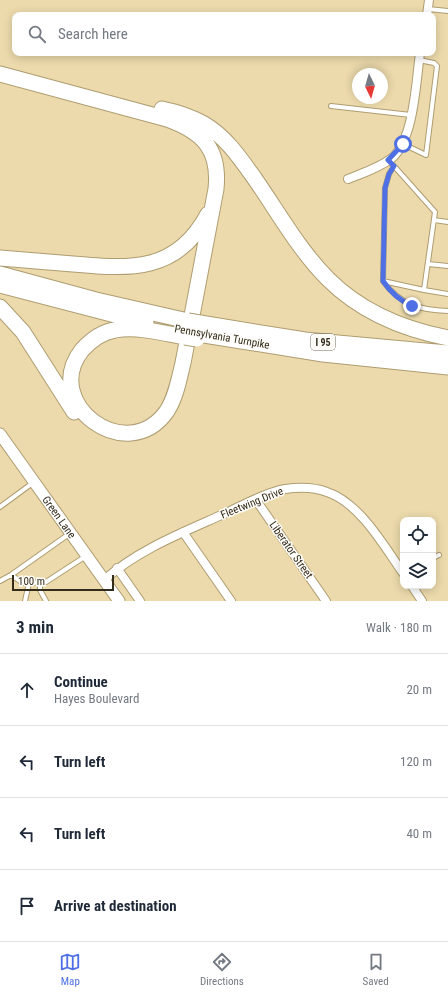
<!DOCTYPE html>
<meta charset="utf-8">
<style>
:root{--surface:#fff;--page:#f2f2f3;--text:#1f2937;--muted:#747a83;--line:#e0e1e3;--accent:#4f70e4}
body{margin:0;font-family:"Roboto Condensed",sans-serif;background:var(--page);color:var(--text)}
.controls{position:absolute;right:12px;bottom:12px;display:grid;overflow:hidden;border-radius:8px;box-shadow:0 2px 10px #0003}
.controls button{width:36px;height:36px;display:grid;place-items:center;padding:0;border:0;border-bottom:1px solid var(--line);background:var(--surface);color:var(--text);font:20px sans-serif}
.compass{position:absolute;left:352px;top:68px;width:36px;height:36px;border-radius:50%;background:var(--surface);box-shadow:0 2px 10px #0003;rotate:175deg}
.scale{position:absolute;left:12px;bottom:10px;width:102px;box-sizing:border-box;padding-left:4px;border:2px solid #342c1b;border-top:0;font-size:11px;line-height:14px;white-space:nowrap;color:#342c1b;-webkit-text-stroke:3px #fefcf8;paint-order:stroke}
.stop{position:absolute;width:12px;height:12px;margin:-9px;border:3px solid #4f70e4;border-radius:50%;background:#fff}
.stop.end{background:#4f70e4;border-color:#fff;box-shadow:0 1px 4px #0008}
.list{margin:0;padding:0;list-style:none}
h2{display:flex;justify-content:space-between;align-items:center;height:52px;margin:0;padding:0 16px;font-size:17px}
h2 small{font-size:13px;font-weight:400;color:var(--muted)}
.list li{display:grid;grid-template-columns:26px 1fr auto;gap:12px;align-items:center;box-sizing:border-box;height:72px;padding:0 16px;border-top:1px solid var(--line)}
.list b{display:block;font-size:15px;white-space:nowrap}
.list p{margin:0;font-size:13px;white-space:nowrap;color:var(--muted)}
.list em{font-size:13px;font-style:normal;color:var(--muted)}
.icon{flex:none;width:22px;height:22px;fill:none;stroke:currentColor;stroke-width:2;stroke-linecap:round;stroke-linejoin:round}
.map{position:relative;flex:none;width:448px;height:601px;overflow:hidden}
.search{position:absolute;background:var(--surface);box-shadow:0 2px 10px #0003;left:12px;right:12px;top:12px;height:44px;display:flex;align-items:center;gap:10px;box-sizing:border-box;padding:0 14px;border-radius:8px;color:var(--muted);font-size:15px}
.sheet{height:340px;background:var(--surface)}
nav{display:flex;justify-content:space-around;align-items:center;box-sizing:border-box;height:56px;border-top:1px solid var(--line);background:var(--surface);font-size:11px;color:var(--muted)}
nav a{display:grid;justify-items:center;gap:2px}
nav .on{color:var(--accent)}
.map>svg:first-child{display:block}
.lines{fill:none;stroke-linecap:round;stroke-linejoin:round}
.lane-casing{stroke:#ae9d71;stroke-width:6}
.street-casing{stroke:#ae9d71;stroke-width:10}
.secondary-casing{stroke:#ae9d71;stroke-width:13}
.highway-casing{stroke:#ae9d71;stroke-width:17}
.lane{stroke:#fff;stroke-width:4}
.street{stroke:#fff;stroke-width:8}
.secondary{stroke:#fff;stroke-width:11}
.highway{stroke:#fff;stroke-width:15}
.highway-bridge-casing{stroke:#ae9d71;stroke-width:17;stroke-linecap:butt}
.highway-bridge{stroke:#fff;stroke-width:15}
.route{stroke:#4f70e4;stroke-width:5}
.labels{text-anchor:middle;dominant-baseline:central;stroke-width:3;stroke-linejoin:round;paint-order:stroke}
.shield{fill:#fefcf8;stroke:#716a5d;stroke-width:1}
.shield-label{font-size:10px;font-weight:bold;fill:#342c1b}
.street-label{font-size:11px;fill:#342c1b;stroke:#fefcf8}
</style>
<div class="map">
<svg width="448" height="601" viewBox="0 0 448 601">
<rect width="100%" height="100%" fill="#ecdaac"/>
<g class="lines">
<g class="lane-casing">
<path id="lane" d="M 428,9 L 448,11
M 331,106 L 411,115
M 403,144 L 426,155 L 437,66 L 434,63 L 419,60
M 388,161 L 394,166 L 435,212 L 424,290 L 383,281 L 385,188 L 389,174 L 394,166
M 434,220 L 448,222
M 428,264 L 448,266
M 383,281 C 400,305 420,310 448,311
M 424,290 L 448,294
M 0,507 L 34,482
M 433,558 L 439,555
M 11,575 L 23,583 L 46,582 L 86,556
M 0,581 L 11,575 L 69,534
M 40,583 L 40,590 L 46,601
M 25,601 L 29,583"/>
</g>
<g class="street-casing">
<path id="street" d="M 427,15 L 429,0
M 348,179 C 363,173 379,168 392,158 C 414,139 416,82 420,53
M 256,500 L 326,601
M 183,532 L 231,601
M 117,568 L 140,601
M 104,580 C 139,549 184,532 226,513 C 245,504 265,493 285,489 C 300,487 314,487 327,492 C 360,503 384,546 403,573
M 412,586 L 422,601"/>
</g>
<g class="secondary-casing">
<g id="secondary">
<path id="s1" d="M 0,434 L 119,601"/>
</g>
</g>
<g class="highway-casing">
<path id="highway" d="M 0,74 L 167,119 C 203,132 220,149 216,189 L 183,363 C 179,379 176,397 167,411 C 127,468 40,403 82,350 C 91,340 102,332 115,330 C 137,326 163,333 185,337
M 162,109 C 177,112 190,116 204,124 C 226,137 240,158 255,179 C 278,212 299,250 328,279 C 361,312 402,329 448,338
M 0,258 C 24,260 49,262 73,264 C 130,269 177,273 208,214
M 0,274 L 96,300 L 188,321
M 0,285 L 146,323
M 0,307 L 23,332 L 74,412
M 200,323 L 305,340 L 448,353
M 198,334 L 323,354 L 448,367"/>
</g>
<use href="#lane" class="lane"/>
<use href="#street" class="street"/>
<use href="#secondary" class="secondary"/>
<use href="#highway" class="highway"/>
<g class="highway-bridge-casing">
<path id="highway-bridge" d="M 188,321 L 200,323
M 185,337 L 197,339"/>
</g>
<use href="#highway-bridge" class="highway-bridge"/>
</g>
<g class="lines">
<path class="route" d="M 403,144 L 388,160 L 394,166 L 389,174 L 385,188 L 383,281 C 391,293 399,300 412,306"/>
</g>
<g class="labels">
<rect class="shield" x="311" y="334" width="24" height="16" rx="3"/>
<g class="shield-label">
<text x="323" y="342">I 95</text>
</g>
<g class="street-label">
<text transform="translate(222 337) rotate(10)">Pennsylvania Turnpike</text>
<text transform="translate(252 503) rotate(-22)">Fleetwing Drive</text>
<text stroke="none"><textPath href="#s1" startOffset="102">Green Lane</textPath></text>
<text transform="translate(291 550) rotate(55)">Liberator Street</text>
</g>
</g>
</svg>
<div class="controls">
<button><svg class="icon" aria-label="locate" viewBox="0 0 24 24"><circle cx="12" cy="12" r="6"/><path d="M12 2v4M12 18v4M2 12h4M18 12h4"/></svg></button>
<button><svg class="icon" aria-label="layers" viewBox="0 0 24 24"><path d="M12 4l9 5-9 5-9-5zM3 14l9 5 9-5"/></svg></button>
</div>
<svg class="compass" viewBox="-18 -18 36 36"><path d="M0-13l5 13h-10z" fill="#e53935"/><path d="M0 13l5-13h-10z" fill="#747a83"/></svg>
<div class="scale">100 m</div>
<div class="stop" style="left:403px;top:144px"></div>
<div class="stop end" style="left:412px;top:306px"></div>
<div class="search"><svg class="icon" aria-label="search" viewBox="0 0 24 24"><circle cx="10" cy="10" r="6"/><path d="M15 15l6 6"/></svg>Search here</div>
</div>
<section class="sheet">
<h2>3 min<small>Walk · 180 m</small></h2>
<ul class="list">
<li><svg class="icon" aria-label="ahead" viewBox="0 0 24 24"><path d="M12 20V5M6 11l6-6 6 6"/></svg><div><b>Continue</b><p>Hayes Boulevard</p></div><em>20 m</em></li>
<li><svg class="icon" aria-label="left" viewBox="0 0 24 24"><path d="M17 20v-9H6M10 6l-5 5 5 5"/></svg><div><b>Turn left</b></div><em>120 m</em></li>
<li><svg class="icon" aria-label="left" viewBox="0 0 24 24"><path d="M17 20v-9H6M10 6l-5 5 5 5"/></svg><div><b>Turn left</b></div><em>40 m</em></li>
<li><svg class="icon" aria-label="arrive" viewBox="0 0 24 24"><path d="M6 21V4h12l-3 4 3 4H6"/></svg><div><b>Arrive at destination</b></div></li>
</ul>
</section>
<nav>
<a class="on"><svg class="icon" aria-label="map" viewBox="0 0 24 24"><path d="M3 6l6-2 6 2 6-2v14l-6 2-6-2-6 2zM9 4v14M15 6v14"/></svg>Map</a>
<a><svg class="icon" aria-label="directions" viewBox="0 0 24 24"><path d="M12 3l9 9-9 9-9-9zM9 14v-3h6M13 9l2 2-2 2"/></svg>Directions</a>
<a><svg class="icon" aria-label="saved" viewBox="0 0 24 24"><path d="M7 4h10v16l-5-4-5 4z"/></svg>Saved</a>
</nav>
